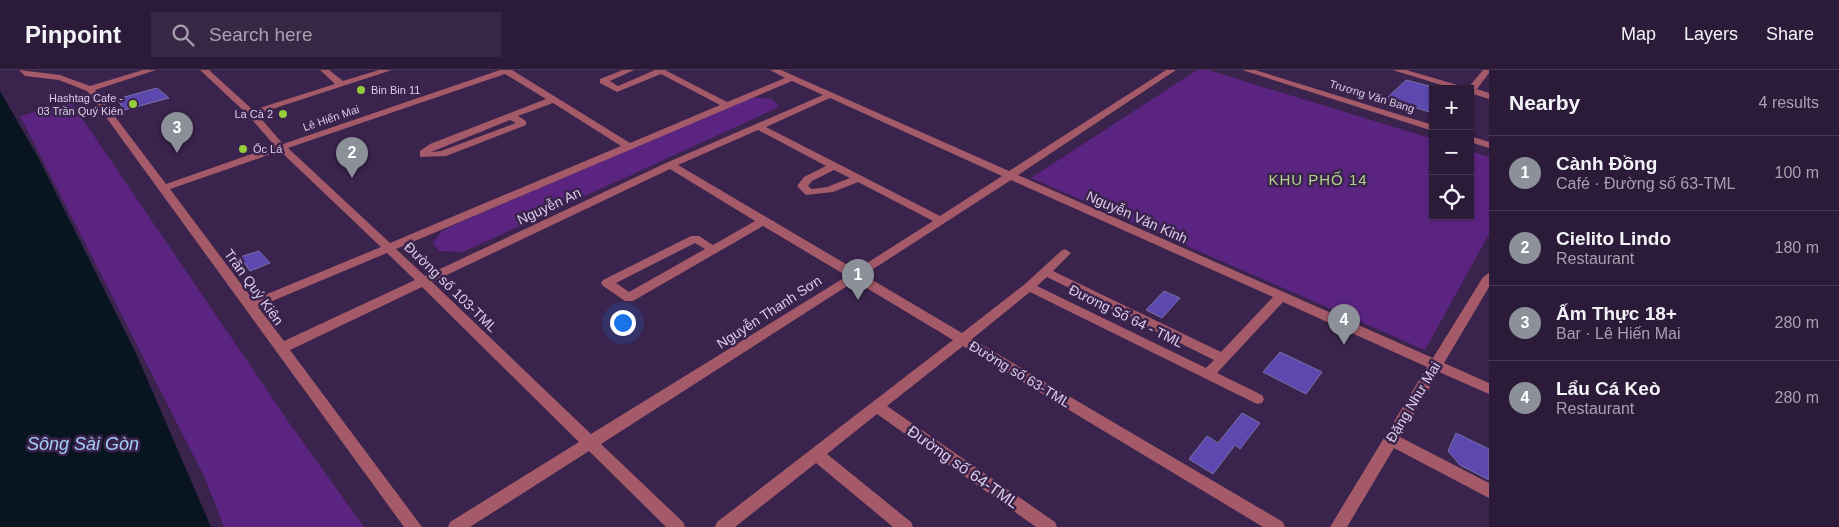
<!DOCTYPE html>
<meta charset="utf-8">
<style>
:root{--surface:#2c1a39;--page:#382744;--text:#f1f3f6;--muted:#a6a1ae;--line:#483853;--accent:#8c9099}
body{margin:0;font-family:Helvetica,sans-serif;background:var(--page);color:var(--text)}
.controls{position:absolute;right:15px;top:15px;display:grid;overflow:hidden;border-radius:0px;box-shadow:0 1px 4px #0004}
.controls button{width:45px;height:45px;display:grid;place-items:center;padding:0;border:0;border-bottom:1px solid var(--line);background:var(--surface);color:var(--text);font:25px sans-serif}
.you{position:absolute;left:622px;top:252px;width:18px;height:18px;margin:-12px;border:4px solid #fff;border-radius:50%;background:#1a73e8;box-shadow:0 0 0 8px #1a73e833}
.badge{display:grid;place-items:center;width:32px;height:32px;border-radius:50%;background:var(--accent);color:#fff;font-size:16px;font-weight:700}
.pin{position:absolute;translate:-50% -41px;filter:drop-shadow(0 1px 2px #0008)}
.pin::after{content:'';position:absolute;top:26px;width:18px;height:15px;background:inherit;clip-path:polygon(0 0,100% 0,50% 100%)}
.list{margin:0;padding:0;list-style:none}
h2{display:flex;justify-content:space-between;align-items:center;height:65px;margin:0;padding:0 20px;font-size:21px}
h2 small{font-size:16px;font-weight:400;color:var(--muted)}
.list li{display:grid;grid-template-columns:32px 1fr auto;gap:15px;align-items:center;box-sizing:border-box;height:75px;padding:0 20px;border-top:1px solid var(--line)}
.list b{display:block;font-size:19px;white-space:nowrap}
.list p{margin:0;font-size:16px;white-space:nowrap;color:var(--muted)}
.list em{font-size:16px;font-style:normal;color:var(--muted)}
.icon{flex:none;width:28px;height:28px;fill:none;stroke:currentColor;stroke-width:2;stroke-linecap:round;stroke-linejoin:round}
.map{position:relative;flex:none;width:1489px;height:457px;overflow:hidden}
header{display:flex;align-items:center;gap:30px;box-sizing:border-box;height:70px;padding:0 25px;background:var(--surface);border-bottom:1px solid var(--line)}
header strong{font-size:24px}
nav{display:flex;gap:28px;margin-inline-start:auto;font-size:18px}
.search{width:350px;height:45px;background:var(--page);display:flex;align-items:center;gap:12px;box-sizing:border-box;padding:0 18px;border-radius:0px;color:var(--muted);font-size:19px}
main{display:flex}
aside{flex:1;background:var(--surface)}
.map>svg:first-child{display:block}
.green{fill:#5b2481}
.water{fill:#081521}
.building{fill:#5d48b0;stroke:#7672a4}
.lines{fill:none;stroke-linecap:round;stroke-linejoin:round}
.minor{fill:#a45a68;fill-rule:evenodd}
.poi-dot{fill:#95cc3a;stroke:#3a234c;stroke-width:2}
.labels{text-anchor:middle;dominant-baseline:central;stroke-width:5;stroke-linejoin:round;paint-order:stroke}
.far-poi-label{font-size:11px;fill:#dacde7;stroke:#3a234c;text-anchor:start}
.far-street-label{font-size:11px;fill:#dacde7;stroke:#3a234c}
.street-label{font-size:14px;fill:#dacde7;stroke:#3a234c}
.neighbourhood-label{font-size:15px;letter-spacing:1px;fill:#b2d28b;stroke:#3a234c}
.near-street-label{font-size:16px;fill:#dacde7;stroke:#3a234c}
.near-water-label{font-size:18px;font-style:italic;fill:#a3cff9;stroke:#3a234c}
</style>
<header>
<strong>Pinpoint</strong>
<div class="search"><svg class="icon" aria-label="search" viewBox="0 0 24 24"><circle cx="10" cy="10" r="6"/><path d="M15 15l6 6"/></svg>Search here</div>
<nav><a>Map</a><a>Layers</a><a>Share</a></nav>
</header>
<main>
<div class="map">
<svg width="1489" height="457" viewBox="0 0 1489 457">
<rect width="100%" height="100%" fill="#3a234c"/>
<path class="green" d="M 1197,0 L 1208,0 L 1433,69 L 1433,146 L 1470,146 L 1470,81 L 1489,87 L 1489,164 L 1425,280 L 1031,108 Z
M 751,27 L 772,29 L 779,37 L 463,182 L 439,181 L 433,173 L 442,161 L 454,155 Z
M 71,32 L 290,354 L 364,457 L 224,457 L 205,408 L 20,46 Z"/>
<path class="water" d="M 0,21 L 38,87 L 135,281 L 211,457 L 0,457 Z"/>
<path class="building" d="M 1406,10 L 1433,17 L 1433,43 L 1386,29 Z
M 157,18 L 169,28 L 124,40 L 117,29 Z
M 259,181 L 270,193 L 250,201 L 240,187 Z
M 1164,221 L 1180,228 L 1162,248 L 1146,240 Z
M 1280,282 L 1322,302 L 1306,324 L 1263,302 Z
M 1242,343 L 1260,353 L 1240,379 L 1235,375 L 1213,404 L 1189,389 L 1207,366 L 1218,373 Z
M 1456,363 L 1489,379 L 1489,410 L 1460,395 L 1448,381 Z"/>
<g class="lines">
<path class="minor" d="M 19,0 L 60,5 L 90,16 L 143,0 L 156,0 L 95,20 L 166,114 L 275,76 L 248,45 L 200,0 L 209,0 L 253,40 L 335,14 L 320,0 L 329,0 L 343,11 L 379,0 L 392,0 L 257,44 L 283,74 L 500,0 L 512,0 L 630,73 L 720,35 L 661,4 L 617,22 L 600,13 L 600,9 L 623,0 L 634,0 L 610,11 L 618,16 L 655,0 L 665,0 L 727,32 L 785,8 L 770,0 L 781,0 L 1009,101 L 1166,0 L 1176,0 L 1018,105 L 1433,288 L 1483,207 L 1489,203 L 1489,217 L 1444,293 L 1489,313 L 1489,324 L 1439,302 L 1400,367 L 1489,413 L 1489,428 L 1394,378 L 1347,457 L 1330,457 L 1427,297 L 1283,232 L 1217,303 L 1262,325 L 1264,329 L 1262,333 L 1257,334 L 1030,222 L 972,269 L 1283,452 L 1285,457 L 1263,457 L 963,276 L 887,336 L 1055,452 L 1057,457 L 1036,457 L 877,344 L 827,384 L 911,452 L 913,457 L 893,457 L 816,393 L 735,457 L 715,457 L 717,452 L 953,270 L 855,211 L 601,374 L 683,452 L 685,457 L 666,457 L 589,381 L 470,457 L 448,457 L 450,452 L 579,372 L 422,217 L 290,280 L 422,457 L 404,457 L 87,21 L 59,10 L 25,6 ZM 505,4 L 546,29 L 430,74 L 420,81 L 420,87 L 446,86 L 526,55 L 526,51 L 518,46 L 553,33 L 621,76 L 390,173 L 288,78 ZM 792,11 L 823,25 L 666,93 L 425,206 L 396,179 ZM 830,28 L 1002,106 L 940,146 L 766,57 ZM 510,50 L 516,53 L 441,81 L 431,82 ZM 758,60 L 826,96 L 804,107 L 797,116 L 806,125 L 833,122 L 858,112 L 933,151 L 856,200 L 678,95 ZM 280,81 L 381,177 L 253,230 L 170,119 ZM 670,99 L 755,151 L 713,175 L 699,166 L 691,166 L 603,210 L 601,213 L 603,216 L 625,231 L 633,231 L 763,156 L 847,206 L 591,364 L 432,212 ZM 834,100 L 850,108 L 827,117 L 812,119 L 808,116 L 812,111 ZM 1011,110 L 1273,227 L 1221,282 L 1053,201 L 1071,183 L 1065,179 L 1061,181 L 1025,214 L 962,263 L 864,205 ZM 695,173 L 705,179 L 629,222 L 616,213 ZM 387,183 L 415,210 L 284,271 L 258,237 ZM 1047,207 L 1214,290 L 1206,298 L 1037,216 Z
M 1242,0 L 1255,0 L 1433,55 L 1433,61 Z
M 1393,0 L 1406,0 L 1468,18 L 1483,0 L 1489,0 L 1489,3 L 1477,19 L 1489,23 L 1489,29 L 1470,23 L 1470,19 L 1454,19 Z
M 1470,66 L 1489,72 L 1489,78 L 1470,72 Z"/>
</g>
<g class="poi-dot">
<circle cx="361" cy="20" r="5"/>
<circle cx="133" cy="34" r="5"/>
<circle cx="283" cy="44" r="5"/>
<circle cx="243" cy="79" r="5"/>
</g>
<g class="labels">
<g class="far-poi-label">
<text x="371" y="20">Bin Bin 11</text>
<text x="123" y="28" text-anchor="end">Hashtag Cafe -<tspan x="123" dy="13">03 Trần Quý Kiên</tspan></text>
<text x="273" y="44" text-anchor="end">La Cà 2</text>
<text x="253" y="79">Ốc Lá</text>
</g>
<g class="far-street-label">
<text transform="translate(1372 26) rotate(17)">Trương Văn Bang</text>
<text transform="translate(331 48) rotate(-19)">Lê Hiến Mai</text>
</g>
<g class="street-label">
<text transform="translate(549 136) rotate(-25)">Nguyễn An</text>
<text transform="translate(1137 147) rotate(24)">Nguyễn Văn Kỉnh</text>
<text transform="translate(254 217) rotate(54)">Trần Quý Kiên</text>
<text transform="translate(451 217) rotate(44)">Đường số 103-TML</text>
<text transform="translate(769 242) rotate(-33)">Nguyễn Thanh Sơn</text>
<text transform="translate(1126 246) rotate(26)">Đương Số 64 - TML</text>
<text transform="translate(1020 304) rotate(31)">Đường số 63-TML</text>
<text transform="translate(1413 332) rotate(-59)">Đặng Như Mai</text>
</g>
<g class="neighbourhood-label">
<text x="1318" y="109">KHU PHỐ 14</text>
</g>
<g class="near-street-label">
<text transform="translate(963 397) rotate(35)">Đường số 64-TML</text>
</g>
<g class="near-water-label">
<text x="83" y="374">Sông Sài Gòn</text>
</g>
</g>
</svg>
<div class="controls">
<button>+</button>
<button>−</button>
<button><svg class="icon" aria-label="locate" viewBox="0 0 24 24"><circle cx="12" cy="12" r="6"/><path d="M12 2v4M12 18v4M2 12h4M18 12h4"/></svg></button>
</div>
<div class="you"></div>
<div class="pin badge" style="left:858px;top:230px">1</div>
<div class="pin badge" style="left:352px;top:108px">2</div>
<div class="pin badge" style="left:177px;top:83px">3</div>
<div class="pin badge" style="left:1344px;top:275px">4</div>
</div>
<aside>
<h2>Nearby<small>4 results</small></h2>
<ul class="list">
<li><span class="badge">1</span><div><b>Cành Đồng</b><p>Café · Đường số 63-TML</p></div><em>100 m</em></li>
<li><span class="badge">2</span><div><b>Cielito Lindo</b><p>Restaurant</p></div><em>180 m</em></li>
<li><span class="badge">3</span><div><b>Ấm Thực 18+</b><p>Bar · Lê Hiến Mai</p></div><em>280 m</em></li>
<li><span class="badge">4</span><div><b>Lẩu Cá Keò</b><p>Restaurant</p></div><em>280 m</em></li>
</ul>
</aside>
</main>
